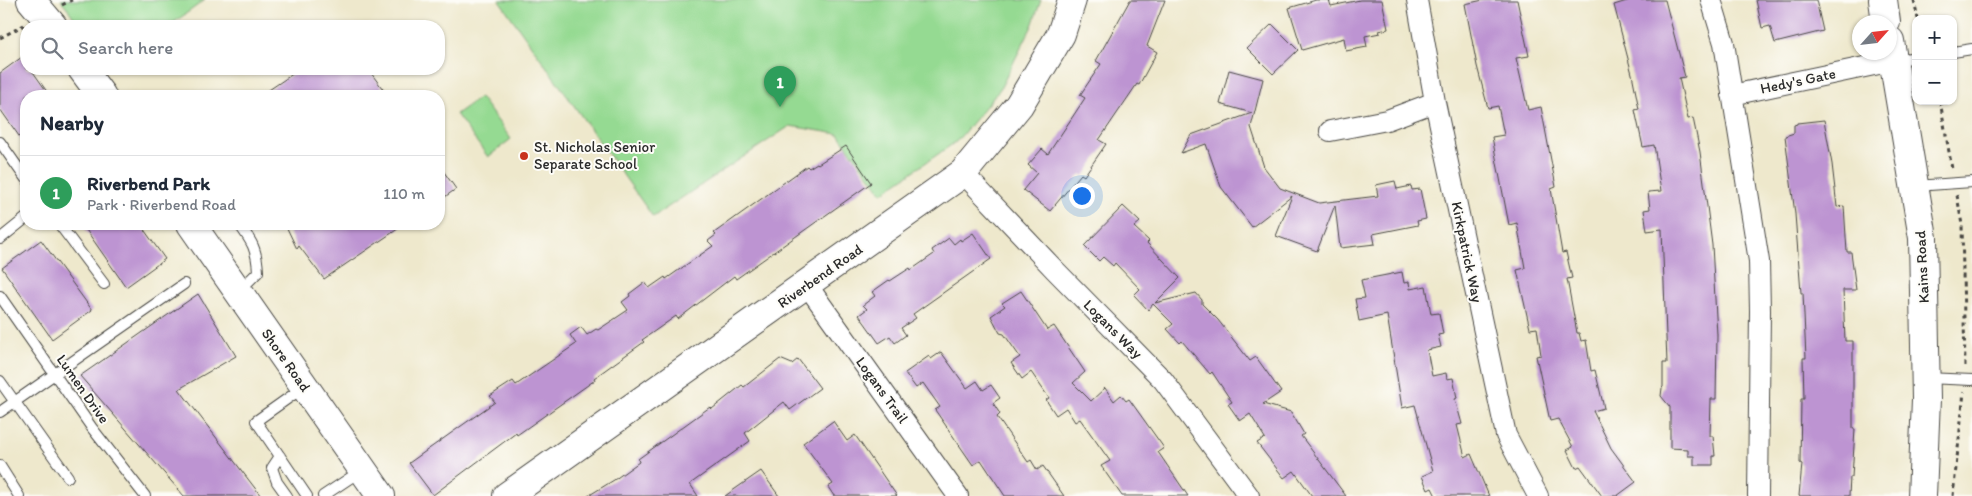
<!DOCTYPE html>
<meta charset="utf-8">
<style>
:root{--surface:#fff;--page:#f2f2f3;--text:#1f2937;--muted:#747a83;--line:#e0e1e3;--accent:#2563eb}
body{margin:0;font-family:Itim,sans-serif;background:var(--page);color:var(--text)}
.controls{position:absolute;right:15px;top:15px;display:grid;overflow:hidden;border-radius:10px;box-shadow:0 1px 4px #0004}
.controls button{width:45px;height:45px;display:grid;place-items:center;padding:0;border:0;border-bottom:1px solid var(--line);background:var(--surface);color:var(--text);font:25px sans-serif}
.compass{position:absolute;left:1852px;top:15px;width:45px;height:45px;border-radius:50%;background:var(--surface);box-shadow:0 1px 4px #0004;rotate:63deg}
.you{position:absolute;left:1081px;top:195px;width:18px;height:18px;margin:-12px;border:4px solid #fff;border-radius:50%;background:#1a73e8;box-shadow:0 0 0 8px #1a73e833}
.badge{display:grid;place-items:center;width:32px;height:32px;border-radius:50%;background:var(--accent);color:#fff;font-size:16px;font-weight:700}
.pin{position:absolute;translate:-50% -41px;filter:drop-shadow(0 1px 2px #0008)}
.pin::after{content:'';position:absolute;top:26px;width:18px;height:15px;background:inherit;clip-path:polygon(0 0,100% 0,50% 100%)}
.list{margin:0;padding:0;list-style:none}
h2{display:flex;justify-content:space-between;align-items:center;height:65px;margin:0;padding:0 20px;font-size:21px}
h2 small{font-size:16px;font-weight:400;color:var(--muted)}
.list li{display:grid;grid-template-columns:32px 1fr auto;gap:15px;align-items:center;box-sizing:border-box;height:75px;padding:0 20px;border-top:1px solid var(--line)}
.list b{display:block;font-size:19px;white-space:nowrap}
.list p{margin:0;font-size:16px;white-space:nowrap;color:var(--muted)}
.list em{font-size:16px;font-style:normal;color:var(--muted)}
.icon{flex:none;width:28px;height:28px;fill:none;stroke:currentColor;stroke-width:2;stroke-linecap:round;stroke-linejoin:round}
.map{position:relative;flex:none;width:1972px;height:496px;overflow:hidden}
.search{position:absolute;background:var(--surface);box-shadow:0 1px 4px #0004;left:20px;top:20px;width:425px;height:55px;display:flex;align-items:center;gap:12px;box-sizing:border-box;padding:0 18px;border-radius:20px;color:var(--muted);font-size:19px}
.panel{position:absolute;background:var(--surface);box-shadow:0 1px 4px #0004;left:20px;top:90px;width:425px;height:140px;border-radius:20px}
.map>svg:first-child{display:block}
.green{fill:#95da92;stroke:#60825e}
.building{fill:#bd94d2}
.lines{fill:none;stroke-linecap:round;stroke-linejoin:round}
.lane-casing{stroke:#484743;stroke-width:12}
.street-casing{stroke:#484743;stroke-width:22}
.secondary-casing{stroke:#484743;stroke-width:30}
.path{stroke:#484743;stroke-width:3;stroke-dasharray:4 4;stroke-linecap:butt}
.lane{stroke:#fff;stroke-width:10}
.street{stroke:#fff;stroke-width:20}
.secondary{stroke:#fff;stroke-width:28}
.poi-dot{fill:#c8321e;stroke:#fdfcf7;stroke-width:2}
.labels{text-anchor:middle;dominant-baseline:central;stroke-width:4;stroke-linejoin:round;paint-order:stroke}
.street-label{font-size:15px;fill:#2b2b2b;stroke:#fdfcf7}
.poi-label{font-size:15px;fill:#2b2b2b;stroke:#fdfcf7;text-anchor:start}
</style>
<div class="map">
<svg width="1972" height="496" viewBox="0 0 1972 496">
<rect width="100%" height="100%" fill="#fdfcf7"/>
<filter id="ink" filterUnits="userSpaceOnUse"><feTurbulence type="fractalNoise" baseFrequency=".02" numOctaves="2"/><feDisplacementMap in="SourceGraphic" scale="10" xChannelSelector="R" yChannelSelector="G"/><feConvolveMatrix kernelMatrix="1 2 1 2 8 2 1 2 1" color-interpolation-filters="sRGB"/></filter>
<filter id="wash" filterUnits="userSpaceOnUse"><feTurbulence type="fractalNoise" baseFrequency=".0096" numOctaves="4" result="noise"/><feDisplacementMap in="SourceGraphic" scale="20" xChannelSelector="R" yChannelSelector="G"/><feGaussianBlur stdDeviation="1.12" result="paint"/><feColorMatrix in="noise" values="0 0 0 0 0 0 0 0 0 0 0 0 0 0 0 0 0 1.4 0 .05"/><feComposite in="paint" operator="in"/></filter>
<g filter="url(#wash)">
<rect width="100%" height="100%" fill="#eee8cc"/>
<path class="green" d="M 61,0 L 205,0 L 169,26 L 80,26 Z
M 499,0 L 1041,0 L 1032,26 L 1000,89 L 957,141 L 882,193 L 838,134 L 790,126 L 653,217 Z
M 480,97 L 511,139 L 488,157 L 456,114 Z"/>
<g id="blocks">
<path class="building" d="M 1130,0 L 1165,0 L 1147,46 L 1157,52 L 1139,85 L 1137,84 L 1099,140 L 1106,144 L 1084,176 L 1081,174 L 1050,211 L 1023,190 L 1037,173 L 1028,165 L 1042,149 L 1048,154 L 1085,98 L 1080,95 L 1101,64 L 1096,61 Z
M 1316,0 L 1329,0 L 1331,6 L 1360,0 L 1382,0 L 1388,29 L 1379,31 L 1380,33 L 1365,36 L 1367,47 L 1346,51 L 1344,38 L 1302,50 L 1289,8 Z
M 1483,0 L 1517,0 L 1529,56 L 1516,58 L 1528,110 L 1541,107 L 1556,187 L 1551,189 L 1562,253 L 1566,252 L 1572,278 L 1567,279 L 1577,333 L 1579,333 L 1581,341 L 1586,340 L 1591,371 L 1595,370 L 1604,408 L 1593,411 L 1611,448 L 1636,482 L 1617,496 L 1602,496 L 1580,466 L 1576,468 L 1567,450 L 1573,447 L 1558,419 L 1550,421 L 1536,356 L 1541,355 L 1537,328 L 1530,329 L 1517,270 L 1525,268 L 1517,223 L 1509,225 L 1492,137 L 1504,135 L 1498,106 L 1488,108 L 1477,66 L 1465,4 Z
M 1630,0 L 1665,0 L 1685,77 L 1679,78 L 1688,119 L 1693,118 L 1700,152 L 1712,245 L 1717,335 L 1716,399 L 1711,399 L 1710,436 L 1713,436 L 1715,456 L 1713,456 L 1713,465 L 1694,465 L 1694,456 L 1688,456 L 1688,449 L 1670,448 L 1670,407 L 1661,396 L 1662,388 L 1663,387 L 1663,363 L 1667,363 L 1662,229 L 1647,231 L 1644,210 L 1650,209 L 1648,192 L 1661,191 L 1654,145 L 1643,147 L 1635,110 L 1639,109 L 1632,74 L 1614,5 Z
M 1756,0 L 1816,0 L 1823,31 L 1775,43 L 1770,26 L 1762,28 Z
M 1272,24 L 1298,50 L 1273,74 L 1247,48 Z
M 22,57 L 26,62 L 26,69 L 31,69 L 50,96 L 26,96 L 26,146 L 0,109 L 0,73 Z
M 300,69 L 368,69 L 388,96 L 260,96 Z
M 1229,70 L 1263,79 L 1251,127 L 1264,167 L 1280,188 L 1319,203 L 1378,196 L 1376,185 L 1395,181 L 1397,189 L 1411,186 L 1412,190 L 1420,189 L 1426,219 L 1417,221 L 1418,225 L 1373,234 L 1375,244 L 1340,248 L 1335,205 L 1317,251 L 1276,236 L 1292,196 L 1252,227 L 1221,187 L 1206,144 L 1181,153 L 1191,135 L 1252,113 L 1220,104 Z
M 1824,120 L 1832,164 L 1837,207 L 1844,206 L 1847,252 L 1851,252 L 1856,290 L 1843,290 L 1845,341 L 1853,341 L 1853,429 L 1855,429 L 1852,477 L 1850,477 L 1849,496 L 1799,496 L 1802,464 L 1800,463 L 1801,399 L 1804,399 L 1803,358 L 1806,358 L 1803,293 L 1801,293 L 1795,214 L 1785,136 L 1794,133 L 1794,125 L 1797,124 L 1797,123 Z
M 846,146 L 871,183 L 736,279 L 734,276 L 678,319 L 676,316 L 642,340 L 644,342 L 594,378 L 595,380 L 517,435 L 516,433 L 433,495 L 409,463 L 495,402 L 490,396 L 513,381 L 516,385 L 576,344 L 570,335 L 581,327 L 587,335 L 596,329 L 598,330 L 628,310 L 622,302 L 630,296 L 629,294 L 645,282 L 649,288 L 665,277 L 666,279 L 713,246 L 708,241 L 716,235 L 714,233 L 807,166 L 809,168 L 817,163 L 818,164 Z
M 439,165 L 456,189 L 439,201 Z
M 1123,206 L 1140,222 L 1134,227 L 1149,241 L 1147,243 L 1180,278 L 1155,303 L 1196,293 L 1202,300 L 1202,304 L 1218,320 L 1250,361 L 1256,357 L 1281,392 L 1263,404 L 1291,412 L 1304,434 L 1301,436 L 1346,496 L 1312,496 L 1294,471 L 1284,478 L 1257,443 L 1265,438 L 1250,414 L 1240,421 L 1228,404 L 1232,402 L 1212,372 L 1210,374 L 1182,341 L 1180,343 L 1167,329 L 1173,324 L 1153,304 L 1148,310 L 1134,295 L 1140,289 L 1115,263 L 1113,266 L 1103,257 L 1099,261 L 1084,246 Z
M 82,224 L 140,224 L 165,259 L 126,287 Z
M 285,224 L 405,224 L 324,279 L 299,246 L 297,249 Z
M 973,233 L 991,259 L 913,314 L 916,318 L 901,328 L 906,335 L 895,343 L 890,336 L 879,343 L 859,315 L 867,309 L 863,305 L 875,296 L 872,292 L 889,280 L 890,281 L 910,268 L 911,270 L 934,254 L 932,250 L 949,238 L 954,244 L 960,239 L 961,241 Z
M 41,240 L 92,310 L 52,339 L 2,268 Z
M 1402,272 L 1404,283 L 1409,282 L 1410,289 L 1426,286 L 1431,314 L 1439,313 L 1443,334 L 1438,335 L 1441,347 L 1427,350 L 1432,376 L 1446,373 L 1447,379 L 1453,378 L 1457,398 L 1455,399 L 1462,424 L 1457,425 L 1465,457 L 1471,454 L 1489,496 L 1436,496 L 1432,488 L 1428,490 L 1422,476 L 1433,471 L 1415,405 L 1402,408 L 1387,315 L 1359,321 L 1355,299 L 1365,298 L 1361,280 Z
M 1021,291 L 1047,330 L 1054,326 L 1085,372 L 1073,383 L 1091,401 L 1105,388 L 1114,401 L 1121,395 L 1126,401 L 1129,399 L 1164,448 L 1158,452 L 1188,496 L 1122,496 L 1101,466 L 1110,461 L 1080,419 L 1075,422 L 1066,408 L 1056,415 L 1046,400 L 1049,398 L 1031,372 L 1022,379 L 1011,363 L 1020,357 L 1004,334 L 1000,333 L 991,316 L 1005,306 L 1002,303 Z
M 198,294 L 236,356 L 179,389 L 261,496 L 184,496 L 80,376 Z
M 941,352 L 967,388 L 977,381 L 983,390 L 991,385 L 1000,398 L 993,403 L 1000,414 L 997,417 L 1028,462 L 1031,460 L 1037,470 L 1043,466 L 1064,496 L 1005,496 L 981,460 L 973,465 L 935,410 L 940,407 L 923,383 L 916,388 L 905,373 L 929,356 L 931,359 Z
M 780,359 L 792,364 L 798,359 L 820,388 L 790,410 L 784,402 L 745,433 L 750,441 L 690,484 L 698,496 L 588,496 L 614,480 L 639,462 L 638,459 L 710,407 L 712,409 L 742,385 L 744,387 Z
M 833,421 L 847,441 L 855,435 L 897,496 L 834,496 L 828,487 L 833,484 L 803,443 Z
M 761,471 L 779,496 L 725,496 Z"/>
</g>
</g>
<g filter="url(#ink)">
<use href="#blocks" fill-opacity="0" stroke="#484743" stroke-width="1"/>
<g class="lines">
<g class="lane-casing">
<path id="lane" d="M 1953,52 L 1972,49
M 1894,61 L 1916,57
M 0,142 L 26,179
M 1915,186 L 1972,182
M 59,224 L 104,284
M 0,239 L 26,218
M 239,291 L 258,272 C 257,249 252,242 239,224
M 0,296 L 92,428 L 145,496
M 1926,378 L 1972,380
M 0,381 L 68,477
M 304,387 L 256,421 L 307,496
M 0,412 L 184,284
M 280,456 L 272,468 L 277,482 L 287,496
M 0,466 L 19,496
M 323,496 L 362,470"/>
</g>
<g class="street-casing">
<path id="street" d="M 1417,0 L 1435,102 L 1506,435 L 1538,496
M 1711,0 L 1724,43 L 1759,261 L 1760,311 L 1758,496
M 1732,95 L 1893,61
M 1330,131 L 1387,120 L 1435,102
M 963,173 L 1055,270 L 1163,380 L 1249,496
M 807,285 L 958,496"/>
</g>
<g class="secondary-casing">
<path id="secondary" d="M 31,0 L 53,26
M 1883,0 L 1886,22
M 1890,41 L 1923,238 L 1926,399 L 1922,496
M 82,69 L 102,96
M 191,224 L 381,496
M 507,496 L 963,173 L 1019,105 L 1061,34 L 1072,0"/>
</g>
<path class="path" d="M 1914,0 L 1918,19
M 62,5 L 72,0
M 0,38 L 24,25
M 1940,101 L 1952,169
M 1957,195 L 1962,225 L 1965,366
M 1953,496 L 1964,392"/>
<use href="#lane" class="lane"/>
<use href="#street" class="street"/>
<use href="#secondary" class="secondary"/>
</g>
</g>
<circle class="poi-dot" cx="524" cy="156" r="5"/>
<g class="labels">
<g class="street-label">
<text transform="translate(1798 81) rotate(-12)">Hedy's Gate</text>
<text transform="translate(1467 252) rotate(78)">Kirkpatrick Way</text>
<text transform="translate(1922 267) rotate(-93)">Kains Road</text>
<text transform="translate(820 276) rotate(-35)">Riverbend Road</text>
<text transform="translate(1113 329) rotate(45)">Logans Way</text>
<text transform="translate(286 360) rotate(55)">Shore Road</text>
<text transform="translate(83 389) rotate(55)">Lumen Drive</text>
<text transform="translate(882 390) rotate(54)">Logans Trail</text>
</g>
<g class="poi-label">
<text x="534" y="147">St. Nicholas Senior<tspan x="534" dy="17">Separate School</tspan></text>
</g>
</g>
</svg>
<div class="controls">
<button>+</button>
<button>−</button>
</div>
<svg class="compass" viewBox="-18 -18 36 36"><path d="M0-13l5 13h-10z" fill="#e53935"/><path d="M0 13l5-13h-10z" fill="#747a83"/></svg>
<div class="you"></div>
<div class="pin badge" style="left:780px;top:107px;background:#2e9e5b">1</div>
<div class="search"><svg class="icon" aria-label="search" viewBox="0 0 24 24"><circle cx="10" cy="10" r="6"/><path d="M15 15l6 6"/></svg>Search here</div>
<section class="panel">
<h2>Nearby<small></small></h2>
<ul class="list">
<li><span class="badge" style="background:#2e9e5b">1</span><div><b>Riverbend Park</b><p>Park · Riverbend Road</p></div><em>110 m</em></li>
</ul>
</section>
</div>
